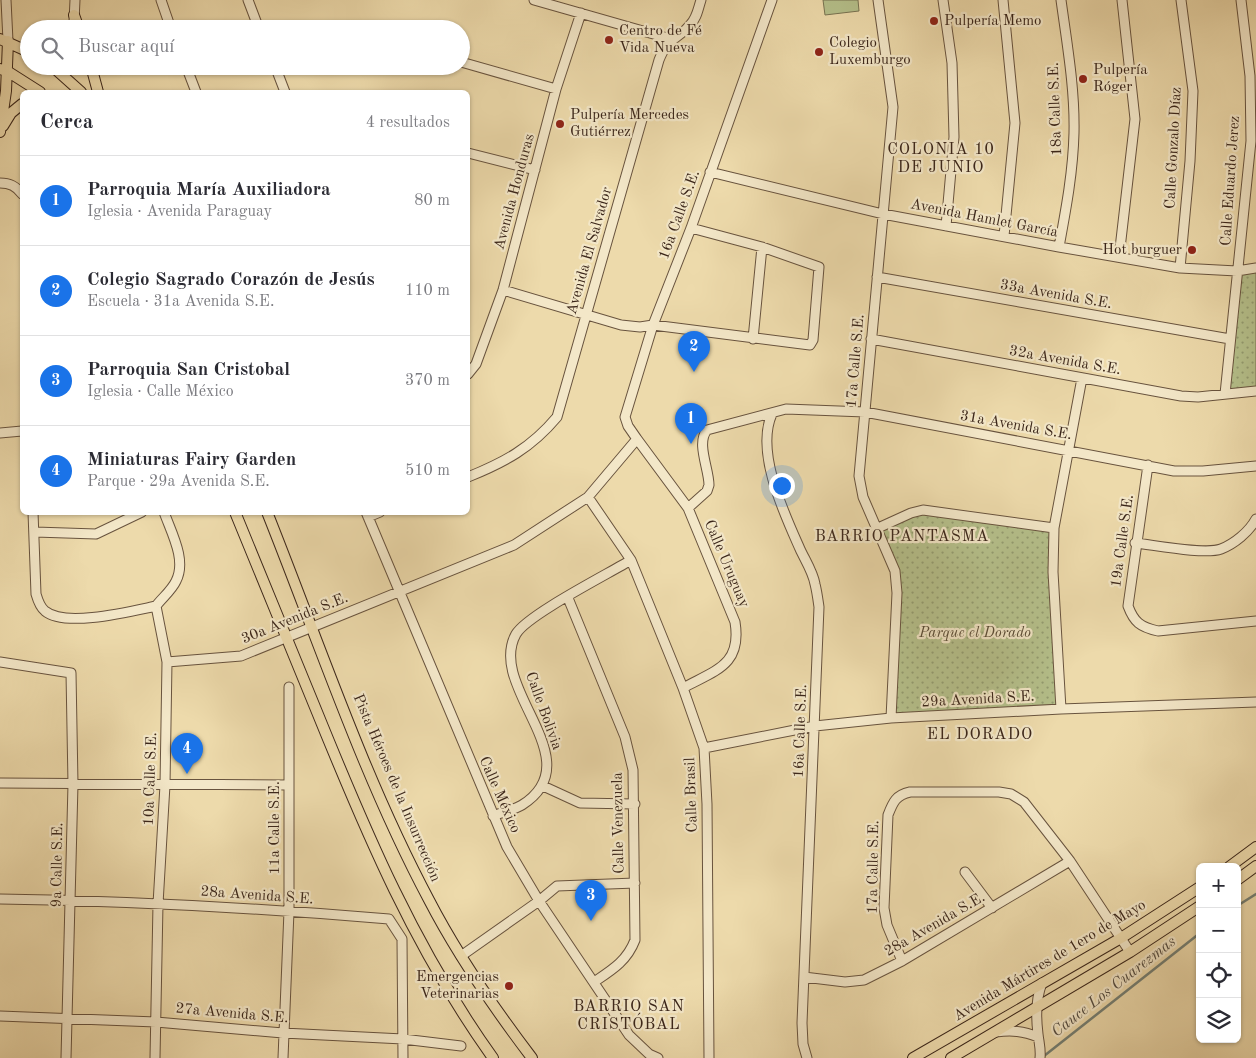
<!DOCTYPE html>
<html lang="es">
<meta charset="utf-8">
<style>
:root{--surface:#fff;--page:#f7f7f7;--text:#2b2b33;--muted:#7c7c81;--line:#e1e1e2;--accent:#1a73e8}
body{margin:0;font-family:"Old Standard TT",serif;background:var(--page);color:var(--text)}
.controls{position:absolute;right:15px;bottom:15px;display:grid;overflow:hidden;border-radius:8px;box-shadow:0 1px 4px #0004}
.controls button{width:45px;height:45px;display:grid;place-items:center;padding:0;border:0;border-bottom:1px solid var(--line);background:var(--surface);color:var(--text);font:25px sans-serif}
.you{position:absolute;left:781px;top:485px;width:18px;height:18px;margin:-12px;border:4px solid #fff;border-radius:50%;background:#1a73e8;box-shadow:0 0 0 8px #1a73e833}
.badge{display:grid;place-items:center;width:32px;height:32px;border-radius:50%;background:var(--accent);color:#fff;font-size:16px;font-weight:700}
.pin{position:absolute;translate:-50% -41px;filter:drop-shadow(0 1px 2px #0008)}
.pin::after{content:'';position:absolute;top:26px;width:18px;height:15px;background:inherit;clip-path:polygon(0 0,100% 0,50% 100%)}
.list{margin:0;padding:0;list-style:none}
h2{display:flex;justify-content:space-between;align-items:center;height:65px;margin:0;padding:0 20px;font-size:21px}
h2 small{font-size:16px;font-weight:400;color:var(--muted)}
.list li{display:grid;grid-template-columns:32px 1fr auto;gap:15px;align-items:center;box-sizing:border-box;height:90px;padding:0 20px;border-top:1px solid var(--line)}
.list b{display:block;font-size:19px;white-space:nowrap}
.list p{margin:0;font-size:16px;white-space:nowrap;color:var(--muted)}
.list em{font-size:16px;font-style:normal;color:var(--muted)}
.icon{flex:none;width:28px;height:28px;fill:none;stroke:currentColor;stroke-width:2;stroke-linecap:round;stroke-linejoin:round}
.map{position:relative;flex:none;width:1256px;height:1058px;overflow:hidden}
.search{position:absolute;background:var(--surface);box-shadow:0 1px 4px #0004;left:20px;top:20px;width:450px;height:55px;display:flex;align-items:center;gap:12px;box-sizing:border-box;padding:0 18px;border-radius:28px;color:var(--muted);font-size:19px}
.panel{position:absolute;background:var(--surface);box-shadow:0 1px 4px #0004;left:20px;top:90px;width:450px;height:425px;border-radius:8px}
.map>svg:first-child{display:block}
.grass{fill:url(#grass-dots);stroke:#787352}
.pitch{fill:#b5c08b;stroke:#787352}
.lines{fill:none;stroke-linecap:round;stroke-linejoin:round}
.stream{stroke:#747f74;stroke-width:2.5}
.minor-casing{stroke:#68533e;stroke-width:11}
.major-casing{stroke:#3b261a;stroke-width:12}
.minor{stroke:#f3e7c8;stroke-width:9}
.major{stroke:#eddaab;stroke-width:10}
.poi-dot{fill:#8f2418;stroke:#f3e7c8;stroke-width:2}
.labels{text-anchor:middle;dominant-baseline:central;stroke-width:4.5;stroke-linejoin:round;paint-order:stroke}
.poi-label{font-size:15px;fill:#3b261a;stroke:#f3e7c8;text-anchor:start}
.street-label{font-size:15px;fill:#3b261a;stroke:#f3e7c8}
.park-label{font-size:15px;font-style:italic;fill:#5a4c36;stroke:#f3e7c8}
.neighbourhood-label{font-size:16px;letter-spacing:1px;fill:#3b261a;stroke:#f3e7c8}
.water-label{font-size:16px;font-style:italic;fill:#534b40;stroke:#f3e7c8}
</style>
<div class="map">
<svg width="1256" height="1058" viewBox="0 0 1256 1058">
<defs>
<pattern id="grass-dots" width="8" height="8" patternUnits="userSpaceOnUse" patternTransform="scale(1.25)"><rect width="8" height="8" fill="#b5c08b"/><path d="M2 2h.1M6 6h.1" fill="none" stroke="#949c71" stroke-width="1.8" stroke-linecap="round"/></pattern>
</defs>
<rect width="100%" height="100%" fill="#eddaab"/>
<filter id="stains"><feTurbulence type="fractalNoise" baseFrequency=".004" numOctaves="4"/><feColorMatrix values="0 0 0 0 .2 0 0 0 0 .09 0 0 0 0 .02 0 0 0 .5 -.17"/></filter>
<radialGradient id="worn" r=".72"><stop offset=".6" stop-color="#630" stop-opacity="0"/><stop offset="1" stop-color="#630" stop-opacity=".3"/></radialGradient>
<path class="grass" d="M 1256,268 L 1256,391 L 1225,394 L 1237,271 Z
M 911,513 L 1054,528 L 1061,709 L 891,718 L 897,593 L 878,528 Z"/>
<path class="pitch" d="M 823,0 L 858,0 L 859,11 L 825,15 Z"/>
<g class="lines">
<path class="stream" d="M 1237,906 L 1256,894
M 1044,1056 L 1200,933"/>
<g class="minor-casing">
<path id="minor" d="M 6,0 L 8,41
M 161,0 L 171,29
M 248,0 L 259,29
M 534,0 L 671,39
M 878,0 L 893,107 L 859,476 L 863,497 L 895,571 L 897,593 L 891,718
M 943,0 L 952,63 L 954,137 L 946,226
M 1003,0 L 1015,123 L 1004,236
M 74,21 L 75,0
M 461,62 L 556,89
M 186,66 L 196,92
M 275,66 L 285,92
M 468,153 L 535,170
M 710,172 L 883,214 L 1059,247 L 1180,268 L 1237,271 L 1256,268
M 0,183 C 10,183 16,186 22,194
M 1059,247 C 1066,209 1073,172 1074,133 C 1075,89 1067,44 1061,0
M 1119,257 L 1135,119 L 1122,0
M 1180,268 L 1190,161 L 1193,91 L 1181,0
M 877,277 L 1230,339
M 503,290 L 621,325 L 640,327 L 653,325 L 810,345 L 813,340 L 819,267 L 762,247 L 691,228
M 753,339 L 762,247
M 871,339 L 1181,396 L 1198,397 L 1256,391
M 468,374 L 476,364 L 503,290 L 556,89 L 581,13
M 1225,394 L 1251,141 L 1250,76 L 1241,0
M 772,414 C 755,452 784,513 800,549 C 805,560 813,572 815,584 C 817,592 818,600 819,607 L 802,1023 L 803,1044 L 807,1058
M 0,433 L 22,431
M 1148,465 L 1128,606 C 1134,622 1140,627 1158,631 L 1256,621
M 468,477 C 505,462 531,448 557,417 L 659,60 C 669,35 677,41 690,25 C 697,18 698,9 701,0
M 588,497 L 631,560 L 683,688 L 704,748 L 707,804 L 709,1058
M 688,508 L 707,491 L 709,485 C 709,469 696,443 707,430 L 786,409 L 865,412 L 1174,471 L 1203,471 L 1256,466
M 33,512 L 36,594 C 38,601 40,607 45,611 C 65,628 132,611 156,606
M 366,512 L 507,847 L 539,901 L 629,1035 L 649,1054 L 658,1058
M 368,517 L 380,512
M 878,528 L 911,513 L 923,510 L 1054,528
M 35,532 L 96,534 L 142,512
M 1135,543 C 1154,545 1205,555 1221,549 C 1234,544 1249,532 1256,519
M 568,598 L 625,737 L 633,770 L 635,940 C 627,961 612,970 594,982
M 156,606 C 162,598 172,590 176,581 C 187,560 171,532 164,512
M 0,662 L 71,673 L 73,784 L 66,1058
M 167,662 L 241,656 L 514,545 L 588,497 L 637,439
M 683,688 C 716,670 742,665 735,622 L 688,508 L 637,439 L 628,426 L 625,417 L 653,325 L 691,228 L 772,0
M 1061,709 L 1053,572 L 1054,528 L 1082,378
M 704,748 L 815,726 L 891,718 L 1061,709 L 1256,702
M 0,783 L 289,785
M 543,786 L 580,803 L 635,804
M 493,816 C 502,812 514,810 522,805 C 593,760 486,688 516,634 C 527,615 608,574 631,560
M 965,872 L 992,908
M 0,899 C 130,901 259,908 389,919 L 402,939 L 403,1058
M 461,956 L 539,901 L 557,886 L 635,883
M 902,961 L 887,925 L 884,908 L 888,815 C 893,802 896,795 910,792 L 999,792 L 1011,794 L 1024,802 L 1070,861 L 1130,952
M 804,977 L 845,982 L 864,980 L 902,961 L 1070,861
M 0,1016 L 156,1022 L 283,1033 L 403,1039 L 461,1046
M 996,1032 C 1012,1030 1023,1031 1038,1037
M 155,1058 L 158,904 L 165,785 L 167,662 L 156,606
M 283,1058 L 289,911 L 289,687
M 1040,1058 C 1041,1049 1039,1043 1038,1034 C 1036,1018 1036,998 1042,983"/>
</g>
<g class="major-casing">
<path id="major" d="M 74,15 L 79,29
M 0,39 L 29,52
M 52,66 L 81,92
M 91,66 L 98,92
M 0,69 L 7,71 L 40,92
M 3,126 L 11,113 L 22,104
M 0,132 L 6,91 L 8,41
M 235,512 C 262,579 290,645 317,712 C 367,835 415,949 493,1058
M 267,512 C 319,642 363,776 429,900 C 458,956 494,1008 532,1058
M 1229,867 L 1256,847
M 1237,880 L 1256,866
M 913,1058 L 1121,938 L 1200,887
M 951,1058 L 1130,952 L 1200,906"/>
</g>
<use href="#minor" class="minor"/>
<use href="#major" class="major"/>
</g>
<g class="poi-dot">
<circle cx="934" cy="21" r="5"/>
<circle cx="609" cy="40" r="5"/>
<circle cx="819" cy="52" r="5"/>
<circle cx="1083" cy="79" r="5"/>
<circle cx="560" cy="124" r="5"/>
<circle cx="1192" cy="250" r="5"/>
<circle cx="509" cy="986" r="5"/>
</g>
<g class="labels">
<g class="poi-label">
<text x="944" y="21">Pulpería Memo</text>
<text x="619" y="31">Centro de Fé<tspan x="619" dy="17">Vida Nueva</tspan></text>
<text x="829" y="43">Colegio<tspan x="829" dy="17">Luxemburgo</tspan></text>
<text x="1093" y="70">Pulpería<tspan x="1093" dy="17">Róger</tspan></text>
<text x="570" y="115">Pulpería Mercedes<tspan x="570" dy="17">Gutiérrez</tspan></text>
<text x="1182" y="250" text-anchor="end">Hot burguer</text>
<text x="499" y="977" text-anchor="end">Emergencias<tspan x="499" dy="17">Veterinarias</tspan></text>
</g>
<g class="street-label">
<text transform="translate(1056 109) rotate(-92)">18a Calle S.E.</text>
<text transform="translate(1174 148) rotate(-87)">Calle Gonzalo Díaz</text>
<text transform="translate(1231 181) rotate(-86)">Calle Eduardo Jerez</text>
<text transform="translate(515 192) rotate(-75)">Avenida Honduras</text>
<text transform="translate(680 215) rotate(-70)">16a Calle S.E.</text>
<text transform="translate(984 219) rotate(11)">Avenida Hamlet García</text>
<text transform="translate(590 251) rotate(-74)">Avenida El Salvador</text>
<text transform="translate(1056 295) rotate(10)">33a Avenida S.E.</text>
<text transform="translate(856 361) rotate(-85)">17a Calle S.E.</text>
<text transform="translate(1065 361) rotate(10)">32a Avenida S.E.</text>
<text transform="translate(1016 426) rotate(10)">31a Avenida S.E.</text>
<text transform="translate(1123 541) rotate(-82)">19a Calle S.E.</text>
<text transform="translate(726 564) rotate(67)">Calle Uruguay</text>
<text transform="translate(295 619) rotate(-22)">30a Avenida S.E.</text>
<text transform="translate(978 700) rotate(-3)">29a Avenida S.E.</text>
<text transform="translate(543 711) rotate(70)">Calle Bolivia</text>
<text transform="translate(801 731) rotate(-88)">16a Calle S.E.</text>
<text transform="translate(151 779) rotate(-88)">10a Calle S.E.</text>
<text transform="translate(396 788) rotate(67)">Pista Héroes de la Insurrección</text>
<text transform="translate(499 795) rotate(66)">Calle México</text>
<text transform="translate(692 795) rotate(-92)">Calle Brasil</text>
<text transform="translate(619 823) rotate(-91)">Calle Venezuela</text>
<text transform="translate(275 828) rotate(-90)">11a Calle S.E.</text>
<text transform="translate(58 865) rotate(-89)">9a Calle S.E.</text>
<text transform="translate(874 867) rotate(-89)">17a Calle S.E.</text>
<text transform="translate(257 896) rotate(4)">28a Avenida S.E.</text>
<text transform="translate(935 925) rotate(-30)">28a Avenida S.E.</text>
<text transform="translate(1050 961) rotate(-31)">Avenida Mártires de 1ero de Mayo</text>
<text transform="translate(232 1014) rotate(5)">27a Avenida S.E.</text>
</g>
<g class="park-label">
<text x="975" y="633">Parque el Dorado</text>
</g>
<g class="neighbourhood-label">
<text x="941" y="150">COLONIA 10<tspan x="941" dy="18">DE JUNIO</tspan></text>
<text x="902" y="537">BARRIO PANTASMA</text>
<text x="980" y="735">EL DORADO</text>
<text x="629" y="1007">BARRIO SAN<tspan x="629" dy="18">CRISTÓBAL</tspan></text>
</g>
<g class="water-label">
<text transform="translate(1114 987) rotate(-38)">Cauce Los Cuarezmas</text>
</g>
</g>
<rect width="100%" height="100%" filter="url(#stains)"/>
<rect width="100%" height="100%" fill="url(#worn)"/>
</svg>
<div class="controls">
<button>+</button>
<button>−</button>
<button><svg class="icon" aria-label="locate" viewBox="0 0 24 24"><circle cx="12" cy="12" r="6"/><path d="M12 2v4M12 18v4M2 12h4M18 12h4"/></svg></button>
<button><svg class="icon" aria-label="layers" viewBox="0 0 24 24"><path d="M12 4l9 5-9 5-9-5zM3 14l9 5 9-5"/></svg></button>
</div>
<div class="you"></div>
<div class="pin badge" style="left:691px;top:444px">1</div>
<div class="pin badge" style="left:694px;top:372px">2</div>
<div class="pin badge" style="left:591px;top:921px">3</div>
<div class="pin badge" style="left:187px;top:774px">4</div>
<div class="search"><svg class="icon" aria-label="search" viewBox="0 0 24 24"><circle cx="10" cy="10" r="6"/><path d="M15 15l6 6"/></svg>Buscar aquí</div>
<section class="panel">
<h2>Cerca<small>4 resultados</small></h2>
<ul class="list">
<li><span class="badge">1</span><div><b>Parroquia María Auxiliadora</b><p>Iglesia · Avenida Paraguay</p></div><em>80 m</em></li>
<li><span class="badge">2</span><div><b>Colegio Sagrado Corazón de Jesús</b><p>Escuela · 31a Avenida S.E.</p></div><em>110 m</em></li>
<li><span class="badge">3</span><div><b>Parroquia San Cristobal</b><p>Iglesia · Calle México</p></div><em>370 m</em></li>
<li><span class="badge">4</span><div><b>Miniaturas Fairy Garden</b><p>Parque · 29a Avenida S.E.</p></div><em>510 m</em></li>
</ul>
</section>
</div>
